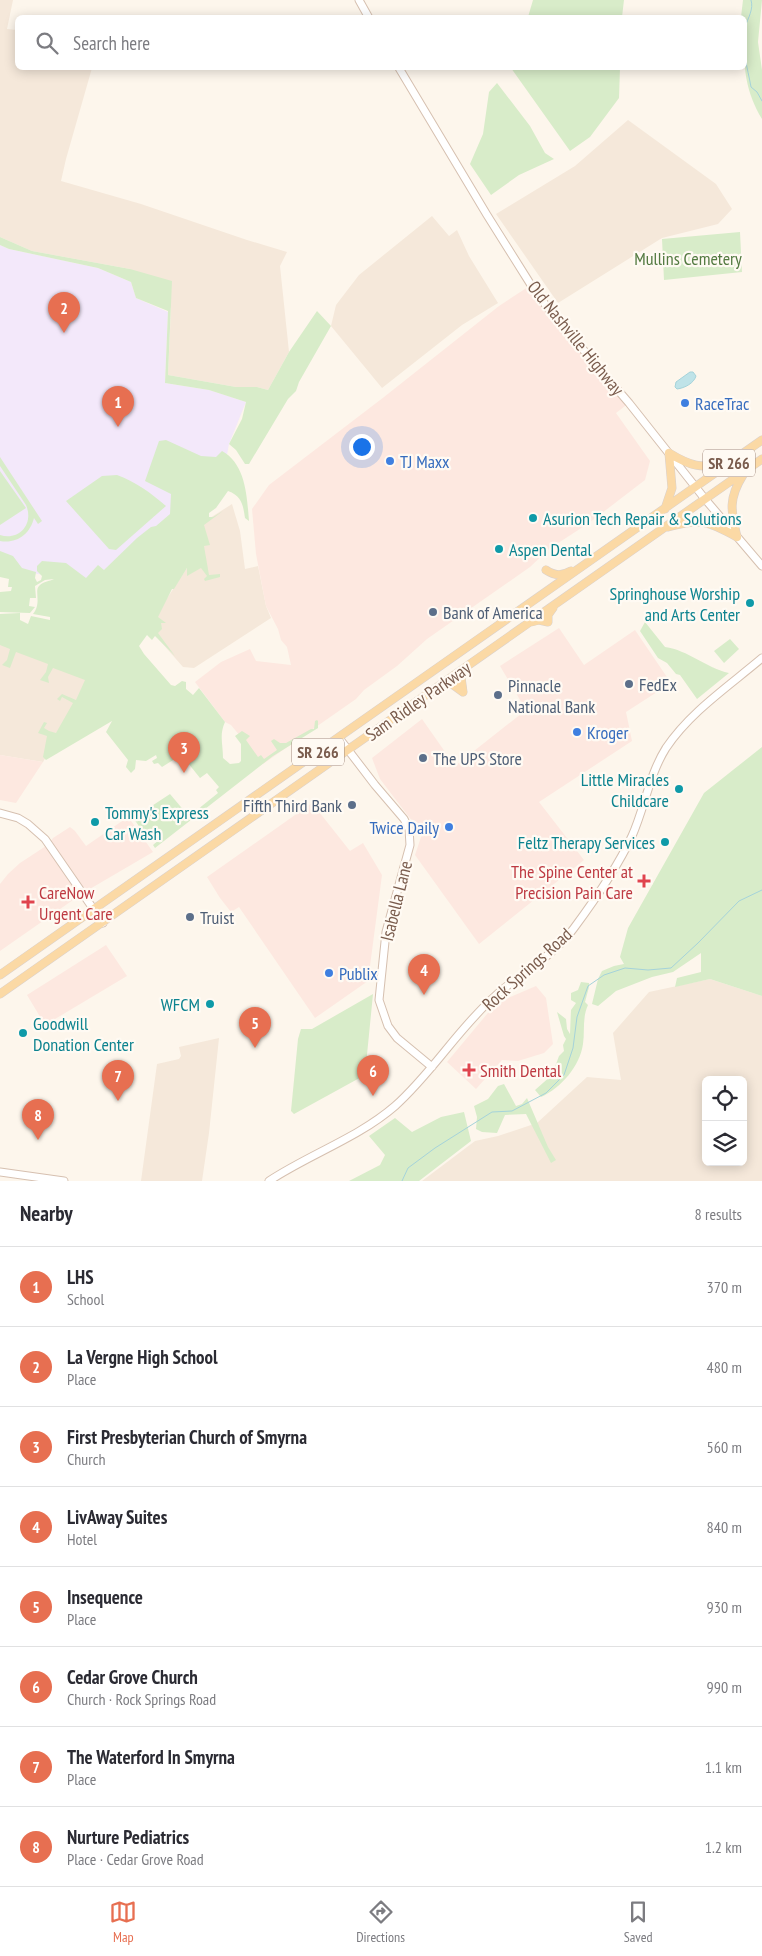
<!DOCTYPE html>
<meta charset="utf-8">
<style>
:root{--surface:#fff;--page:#f7f7f7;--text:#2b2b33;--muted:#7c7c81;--line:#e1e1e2;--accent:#e76f51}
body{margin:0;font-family:"PT Sans Narrow",sans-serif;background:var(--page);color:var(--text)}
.controls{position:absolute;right:15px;bottom:15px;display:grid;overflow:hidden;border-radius:8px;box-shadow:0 2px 12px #0003}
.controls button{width:45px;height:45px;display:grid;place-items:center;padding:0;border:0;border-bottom:1px solid var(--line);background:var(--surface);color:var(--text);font:25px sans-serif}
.you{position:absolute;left:361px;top:446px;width:18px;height:18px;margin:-12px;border:4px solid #fff;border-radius:50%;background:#1a73e8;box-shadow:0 0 0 8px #1a73e833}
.badge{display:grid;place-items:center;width:32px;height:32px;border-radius:50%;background:var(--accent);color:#fff;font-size:16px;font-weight:700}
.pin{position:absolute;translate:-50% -41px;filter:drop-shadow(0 1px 2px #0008)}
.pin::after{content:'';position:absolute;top:26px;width:18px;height:15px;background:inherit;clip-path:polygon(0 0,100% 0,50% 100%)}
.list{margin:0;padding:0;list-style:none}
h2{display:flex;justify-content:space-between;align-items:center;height:65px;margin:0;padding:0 20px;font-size:21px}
h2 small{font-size:16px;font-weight:400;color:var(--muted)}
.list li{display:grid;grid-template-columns:32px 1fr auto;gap:15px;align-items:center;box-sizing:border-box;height:80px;padding:0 20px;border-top:1px solid var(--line)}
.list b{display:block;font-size:19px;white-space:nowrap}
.list p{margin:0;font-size:16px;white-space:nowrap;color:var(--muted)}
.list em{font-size:16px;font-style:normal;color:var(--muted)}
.icon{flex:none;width:28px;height:28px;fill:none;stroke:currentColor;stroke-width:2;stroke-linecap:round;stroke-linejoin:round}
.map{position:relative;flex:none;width:762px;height:1181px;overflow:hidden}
.search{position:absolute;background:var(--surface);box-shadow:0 2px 12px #0003;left:15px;right:15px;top:15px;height:55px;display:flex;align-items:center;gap:12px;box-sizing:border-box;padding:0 18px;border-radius:8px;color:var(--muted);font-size:19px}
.sheet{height:705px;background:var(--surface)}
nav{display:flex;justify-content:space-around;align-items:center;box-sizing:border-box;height:70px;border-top:1px solid var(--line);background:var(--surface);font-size:14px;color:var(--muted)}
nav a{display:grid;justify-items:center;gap:2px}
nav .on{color:var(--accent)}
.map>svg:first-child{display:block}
.residential{fill:#f5e8da;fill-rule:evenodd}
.commercial{fill:#fde8e0}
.education{fill:#f3e8fa}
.green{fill:#d8ecc9}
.water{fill:#bfe3e8;stroke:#a5d3da}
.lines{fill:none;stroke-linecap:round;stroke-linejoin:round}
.stream{stroke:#a5d3da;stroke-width:1}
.secondary-casing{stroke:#d6c0b0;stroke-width:9}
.primary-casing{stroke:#dad1cd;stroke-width:9}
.secondary{stroke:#fff;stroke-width:7}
.primary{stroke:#fbd9a5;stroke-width:8}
.shop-dot{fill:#3f7fe0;stroke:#fffaf3;stroke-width:2}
.culture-dot{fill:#0f9aa8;stroke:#fffaf3;stroke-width:2}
.service-dot{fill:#5c6f8a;stroke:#fffaf3;stroke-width:2}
.health-dot{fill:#e0444e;stroke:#fffaf3;stroke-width:2}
.labels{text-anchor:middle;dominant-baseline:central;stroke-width:4.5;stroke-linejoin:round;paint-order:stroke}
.shield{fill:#fffaf3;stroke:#a28b7f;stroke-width:1}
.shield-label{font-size:16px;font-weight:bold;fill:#7a5c4d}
.park-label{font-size:18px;fill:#537a41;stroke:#fffaf3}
.street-label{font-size:18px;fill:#7a5c4d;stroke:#fffaf3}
.shop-label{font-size:18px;fill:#366cbe;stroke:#fffaf3;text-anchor:start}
.culture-label{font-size:18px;fill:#0d838f;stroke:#fffaf3;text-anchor:start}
.service-label{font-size:18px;fill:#4e5e75;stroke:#fffaf3;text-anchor:start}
.health-label{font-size:18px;fill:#be3a42;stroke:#fffaf3;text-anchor:start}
</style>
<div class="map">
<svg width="762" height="1181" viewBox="0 0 762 1181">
<rect width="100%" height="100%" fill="#fdf6ec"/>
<path class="residential" d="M 0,0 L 13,0 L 7,29 L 17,30 L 18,68 L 92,68 L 66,159 L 61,181 L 141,204 L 247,240 L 287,252 L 280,266 L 289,352 L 268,390 L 257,387 L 236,387 L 168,375 L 171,308 L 130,269 L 32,251 L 0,237 Z
M 628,120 L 716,184 L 732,209 L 718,224 L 662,238 L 558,303 L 496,214 L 575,166 Z
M 432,216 L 449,236 L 457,230 L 469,256 L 498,303 L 462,325 L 382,388 L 331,326 L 336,305 L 359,275 Z
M 232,504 L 240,531 L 245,569 L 258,566 L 266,606 L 271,618 L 194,668 L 183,667 L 154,634 L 156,615 L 187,568 L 199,525 Z
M 0,641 L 93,677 L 43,762 L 0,755 Z
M 710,979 L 762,996 L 762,1181 L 422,1181 L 475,1141 L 498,1136 L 537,1123 L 587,1077 L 621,1080 L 613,1033 L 649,992 ZM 706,1080 L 743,1080 L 743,1162 L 706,1162 Z
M 219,1038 L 209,1133 L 202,1181 L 141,1181 L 157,1064 L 179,1059 L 181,1056 L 179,1047 Z"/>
<path class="commercial" d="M 531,285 L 629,403 L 616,413 L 650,461 L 645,480 L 589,523 L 549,549 L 530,567 L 427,639 L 397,666 L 364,690 L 356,699 L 263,764 L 231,725 L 225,722 L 195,682 L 221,662 L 250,649 L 256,661 L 291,665 L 287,647 L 281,640 L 278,629 L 266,606 L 256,554 L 252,509 L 269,485 L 384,397 L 499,306 Z
M 559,628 L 584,665 L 635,630 L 671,683 L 626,712 L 632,741 L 539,802 L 584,860 L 479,944 L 415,855 L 422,834 L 380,779 L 372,758 L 422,719 L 455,766 L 526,710 L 500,666 Z
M 0,755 L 43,762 L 16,803 L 0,800 Z
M 312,803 L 350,851 L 363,843 L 382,875 L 368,981 L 315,1018 L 239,907 L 231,912 L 220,898 L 207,877 Z
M 129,818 L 153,852 L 83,893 L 0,951 L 0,884 L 8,874 L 20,863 L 49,844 L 53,838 L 70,827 L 75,831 L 86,846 L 125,819 Z
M 106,945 L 127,976 L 45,1025 L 27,995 Z
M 536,986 L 546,998 L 553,1044 L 544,1053 L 518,1061 L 502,1060 L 476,1089 L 447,1062 L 492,1008 L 508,998 Z"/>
<path class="education" d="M 0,245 L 9,249 L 98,268 L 131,282 L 136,298 L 168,312 L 165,383 L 209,390 L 246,402 L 229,444 L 226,460 L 146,592 L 26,572 L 0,558 Z"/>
<path class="green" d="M 533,0 L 624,0 L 622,17 L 528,17 Z
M 743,0 L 762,0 L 758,42 L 762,70 L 762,119 C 741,84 744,56 744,18 L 741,17 Z
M 511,68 L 620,68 L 619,98 L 590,137 L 570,151 Z
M 497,83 L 530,126 L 545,153 L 554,159 L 519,175 L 491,195 L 470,164 L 483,134 L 489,92 Z
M 740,232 L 742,272 L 664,280 L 662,239 Z
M 0,237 L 32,251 L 130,269 L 172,281 L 168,375 L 236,387 L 257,387 L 268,390 L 289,352 L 317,311 L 331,326 L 299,382 L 296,391 L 288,399 L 249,464 L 245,464 L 236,450 L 229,444 L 242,419 L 246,402 L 209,390 L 165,383 L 168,311 L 136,298 L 131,282 L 98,268 L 9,249 L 0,245 Z
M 166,440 L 201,456 L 216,457 L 222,451 C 246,464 247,497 249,521 L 245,518 C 243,505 242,496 228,491 L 216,508 L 209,513 L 209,517 L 213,517 L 223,511 L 204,525 L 210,545 L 204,546 L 209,575 L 220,574 L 220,577 L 205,581 L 204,579 L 207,576 L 201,568 L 187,576 L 187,568 L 174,589 L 172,589 L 158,617 L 166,623 L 161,623 L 162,629 L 158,633 L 175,656 L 155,636 L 152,640 L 147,635 L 139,646 L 144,654 L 171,685 L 175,686 L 182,681 L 186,682 L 186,689 L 193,695 L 199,688 L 225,722 C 219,735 223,744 223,758 L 230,764 L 239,763 L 241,761 L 241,744 L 235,736 L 242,731 L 250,736 L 246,740 L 258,757 L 261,755 L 264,759 L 277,750 L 271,741 L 274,739 L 280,743 L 286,743 L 311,729 L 314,729 L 315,721 L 317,720 L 318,721 L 318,728 L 273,756 L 155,848 L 153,845 L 161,838 L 158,834 L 148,839 L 134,819 L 135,817 L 170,794 L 186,813 L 189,811 L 192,814 L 218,793 L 216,790 L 219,787 L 207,773 L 200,778 L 188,763 L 190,761 L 187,758 L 182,762 L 178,757 L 162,767 L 158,763 L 154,764 L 152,761 L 157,758 L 156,755 L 146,761 L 136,760 L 135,769 L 131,773 L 126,767 L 128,760 L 106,732 L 112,721 L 46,760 L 43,757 L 47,736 L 38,733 L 44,722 L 47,723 L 44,728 L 49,731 L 56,733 L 73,703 L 62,697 L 60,701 L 57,699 L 62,694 L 76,700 L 85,680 L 53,668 L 48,677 L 49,683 L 40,680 L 46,672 L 48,664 L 16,652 L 10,668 L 2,665 L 7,660 L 10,649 L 0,645 L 0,614 L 20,613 L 20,620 L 28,624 L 31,616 L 50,620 L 50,617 L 33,614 C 42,603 34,591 39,586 C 42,582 50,581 54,579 L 45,580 L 35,586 L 36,598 L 30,598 L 29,606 L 35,607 L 30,613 L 0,612 L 0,592 L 11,591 L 12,587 L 8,587 L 9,579 L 0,577 L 0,551 L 13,556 L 22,568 L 36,572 L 35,578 L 37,582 L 41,580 L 42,576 L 37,571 L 37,566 L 42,561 L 66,563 L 86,578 L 98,565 L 104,570 L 137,538 L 151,527 L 156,526 L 170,514 L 171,494 L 145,481 L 159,441 Z
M 0,457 L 42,521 L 38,524 L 34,518 C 30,534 17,544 0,541 L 0,535 C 20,541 34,523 26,505 L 0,466 Z
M 0,471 L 26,508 L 0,525 Z
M 117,475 C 136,482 151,493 166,506 L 116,550 L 109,549 L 66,501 L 102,476 Z
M 645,622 L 665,647 C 688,650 706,668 729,673 L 697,699 L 680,675 L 676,674 L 667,663 L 658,658 L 640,631 Z
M 730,639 L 739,649 L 724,663 L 714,651 Z
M 762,747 L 762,996 L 710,979 L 675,987 L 677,978 L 701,972 L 701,953 L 673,972 L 652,977 L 616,991 L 598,1006 L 592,1004 L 598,979 L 602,971 L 614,966 L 624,964 L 620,957 L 628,928 L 704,793 Z
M 581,982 L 589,983 L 589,987 L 585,1002 L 588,1005 C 582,1018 585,1031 583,1044 C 580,1066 561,1088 541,1097 L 535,1090 L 552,1075 L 559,1056 L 564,1051 L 563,1045 L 566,1039 L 564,1036 L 557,1012 L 566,1019 L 567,1029 L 570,1034 L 571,1010 L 576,1003 L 571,1000 L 571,993 L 578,990 Z
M 373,994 L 365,1075 L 294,1114 L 291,1111 L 298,1039 L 301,1029 L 312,1029 Z
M 504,1084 L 516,1106 L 522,1104 L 527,1098 L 548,1147 L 556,1160 L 551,1163 L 526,1114 L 505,1115 L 497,1133 L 482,1132 L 476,1129 L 477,1117 L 474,1106 L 488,1099 L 498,1086 Z
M 464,1112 L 471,1141 L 419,1181 L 349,1181 L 380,1165 L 385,1155 L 369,1136 L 395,1118 L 412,1132 L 441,1117 Z"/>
<path class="water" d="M 690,372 L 693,372 L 696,376 C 694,383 685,388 677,389 L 675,387 L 676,382 Z"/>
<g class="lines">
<path class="stream" d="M 751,0 C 754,9 748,18 745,27 C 740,45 748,69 751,87 L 757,92 L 762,101
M 402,1181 L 408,1168 L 435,1148 L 492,1112 L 512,1111 L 546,1093 L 564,1075 L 573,1048 L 577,1017 L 588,986 L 604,975 L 625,968 L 648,970 L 671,968 L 698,943 L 739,901 L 762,890"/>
<g class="secondary-casing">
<path id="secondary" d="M 359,0 L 369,18
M 399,68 L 487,215 L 531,285 L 550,311 L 629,403 L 705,499 L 762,566
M 339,738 L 375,785 L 404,819 L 409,829 L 410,845 L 386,932 L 379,1000 L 388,1026 L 397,1038 L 432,1067
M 0,813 L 18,818 L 28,824 L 45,839 L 103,923
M 0,1172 L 64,1181
M 269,1181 C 310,1154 358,1138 395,1106 C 432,1073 458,1029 494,997 C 520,973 553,957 574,928 C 594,901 618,866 632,836 C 645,807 649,775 666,748 C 690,712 729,686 762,658"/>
</g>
<g class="primary-casing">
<path id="primary" d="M 669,453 C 690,466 701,469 726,463
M 665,509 L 672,488 L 669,453
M 668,527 C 701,518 708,521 737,537
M 737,537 C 731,511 728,499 743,475
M 546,570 C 555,576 562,576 571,571
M 531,622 L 539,620 L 548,622 L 548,615 L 553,608
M 442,686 L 452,684 L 463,692
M 463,692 L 461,677 L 466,668
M 0,975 L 762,440
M 0,994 L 762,459"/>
</g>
<use href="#secondary" class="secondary"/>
<use href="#primary" class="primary"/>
</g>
<g class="shop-dot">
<circle cx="685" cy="403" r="5"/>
<circle cx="390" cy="461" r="5"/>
<circle cx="577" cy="732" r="5"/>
<circle cx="449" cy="827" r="5"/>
<circle cx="329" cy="973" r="5"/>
</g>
<g class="culture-dot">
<circle cx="533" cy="518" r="5"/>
<circle cx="499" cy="549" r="5"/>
<circle cx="750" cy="603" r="5"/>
<circle cx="679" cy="789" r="5"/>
<circle cx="95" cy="822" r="5"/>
<circle cx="665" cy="842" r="5"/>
<circle cx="210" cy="1004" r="5"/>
<circle cx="23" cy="1033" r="5"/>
</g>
<g class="service-dot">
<circle cx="433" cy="612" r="5"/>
<circle cx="629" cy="684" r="5"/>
<circle cx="498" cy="695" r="5"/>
<circle cx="423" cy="758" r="5"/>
<circle cx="352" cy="805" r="5"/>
<circle cx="190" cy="917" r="5"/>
</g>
<g class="health-dot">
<path d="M641.5 873.5h5v5h5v5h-5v5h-5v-5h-5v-5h5z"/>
<path d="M25.5 894.5h5v5h5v5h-5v5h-5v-5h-5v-5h5z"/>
<path d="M466.5 1062.5h5v5h5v5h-5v5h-5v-5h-5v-5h5z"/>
</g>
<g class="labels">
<g class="shield">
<rect x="703" y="449.5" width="52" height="27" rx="4"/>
<rect x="292" y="738.5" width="52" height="27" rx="4"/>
</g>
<g class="shield-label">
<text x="729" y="463">SR 266</text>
<text x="318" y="752">SR 266</text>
</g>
<g class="park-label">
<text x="688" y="258">Mullins Cemetery</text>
</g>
<g class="street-label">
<text transform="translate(576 338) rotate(51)">Old Nashville Highway</text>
<text transform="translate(418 701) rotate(-35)">Sam Ridley Parkway</text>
<text transform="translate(396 901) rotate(-76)">Isabella Lane</text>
<text transform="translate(527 969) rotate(-42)">Rock Springs Road</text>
</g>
<g class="shop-label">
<text x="695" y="403">RaceTrac</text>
<text x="400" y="461">TJ Maxx</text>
<text x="587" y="732">Kroger</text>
<text x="439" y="827" text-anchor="end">Twice Daily</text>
<text x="339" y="973">Publix</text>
</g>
<g class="culture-label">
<text x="543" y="518">Asurion Tech Repair &amp; Solutions</text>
<text x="509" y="549">Aspen Dental</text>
<text x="740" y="593" text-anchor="end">Springhouse Worship<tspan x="740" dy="21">and Arts Center</tspan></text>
<text x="669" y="779" text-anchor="end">Little Miracles<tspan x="669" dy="21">Childcare</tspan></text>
<text x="105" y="812">Tommy's Express<tspan x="105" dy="21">Car Wash</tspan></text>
<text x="655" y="842" text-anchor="end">Feltz Therapy Services</text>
<text x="200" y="1004" text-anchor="end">WFCM</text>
<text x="33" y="1023">Goodwill<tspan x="33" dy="21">Donation Center</tspan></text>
</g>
<g class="service-label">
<text x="443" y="612">Bank of America</text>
<text x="639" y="684">FedEx</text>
<text x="508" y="685">Pinnacle<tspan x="508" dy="21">National Bank</tspan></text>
<text x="433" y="758">The UPS Store</text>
<text x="342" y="805" text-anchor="end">Fifth Third Bank</text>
<text x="200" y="917">Truist</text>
</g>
<g class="health-label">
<text x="633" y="871" text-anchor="end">The Spine Center at<tspan x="633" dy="21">Precision Pain Care</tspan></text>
<text x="39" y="892">CareNow<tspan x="39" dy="21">Urgent Care</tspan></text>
<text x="480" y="1070">Smith Dental</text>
</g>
</g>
</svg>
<div class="controls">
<button><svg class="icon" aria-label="locate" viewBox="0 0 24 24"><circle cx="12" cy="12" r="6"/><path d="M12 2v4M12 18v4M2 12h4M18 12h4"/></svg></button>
<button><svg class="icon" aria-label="layers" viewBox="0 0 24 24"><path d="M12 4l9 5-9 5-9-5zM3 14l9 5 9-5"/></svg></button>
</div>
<div class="you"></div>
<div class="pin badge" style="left:118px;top:427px">1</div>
<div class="pin badge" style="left:64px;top:333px">2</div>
<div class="pin badge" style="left:184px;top:773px">3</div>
<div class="pin badge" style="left:424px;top:995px">4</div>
<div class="pin badge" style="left:255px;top:1048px">5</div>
<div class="pin badge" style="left:373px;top:1096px">6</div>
<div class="pin badge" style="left:118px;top:1101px">7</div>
<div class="pin badge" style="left:38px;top:1140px">8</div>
<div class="search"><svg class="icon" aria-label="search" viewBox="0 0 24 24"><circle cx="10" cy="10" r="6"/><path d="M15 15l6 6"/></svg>Search here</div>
</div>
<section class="sheet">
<h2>Nearby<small>8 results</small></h2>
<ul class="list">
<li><span class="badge">1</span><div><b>LHS</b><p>School</p></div><em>370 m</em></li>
<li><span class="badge">2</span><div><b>La Vergne High School</b><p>Place</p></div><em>480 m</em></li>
<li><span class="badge">3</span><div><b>First Presbyterian Church of Smyrna</b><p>Church</p></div><em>560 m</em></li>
<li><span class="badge">4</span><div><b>LivAway Suites</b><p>Hotel</p></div><em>840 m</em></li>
<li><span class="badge">5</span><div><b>Insequence</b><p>Place</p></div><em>930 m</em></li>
<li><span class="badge">6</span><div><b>Cedar Grove Church</b><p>Church · Rock Springs Road</p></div><em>990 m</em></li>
<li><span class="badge">7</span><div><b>The Waterford In Smyrna</b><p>Place</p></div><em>1.1 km</em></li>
<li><span class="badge">8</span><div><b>Nurture Pediatrics</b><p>Place · Cedar Grove Road</p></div><em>1.2 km</em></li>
</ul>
</section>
<nav>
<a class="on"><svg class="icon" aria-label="map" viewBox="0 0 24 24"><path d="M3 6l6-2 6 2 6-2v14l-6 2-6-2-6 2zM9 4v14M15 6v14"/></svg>Map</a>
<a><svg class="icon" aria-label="directions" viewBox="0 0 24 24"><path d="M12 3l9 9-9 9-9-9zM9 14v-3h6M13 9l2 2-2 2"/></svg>Directions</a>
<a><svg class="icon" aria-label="saved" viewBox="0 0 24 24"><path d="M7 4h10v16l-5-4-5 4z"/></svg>Saved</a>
</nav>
